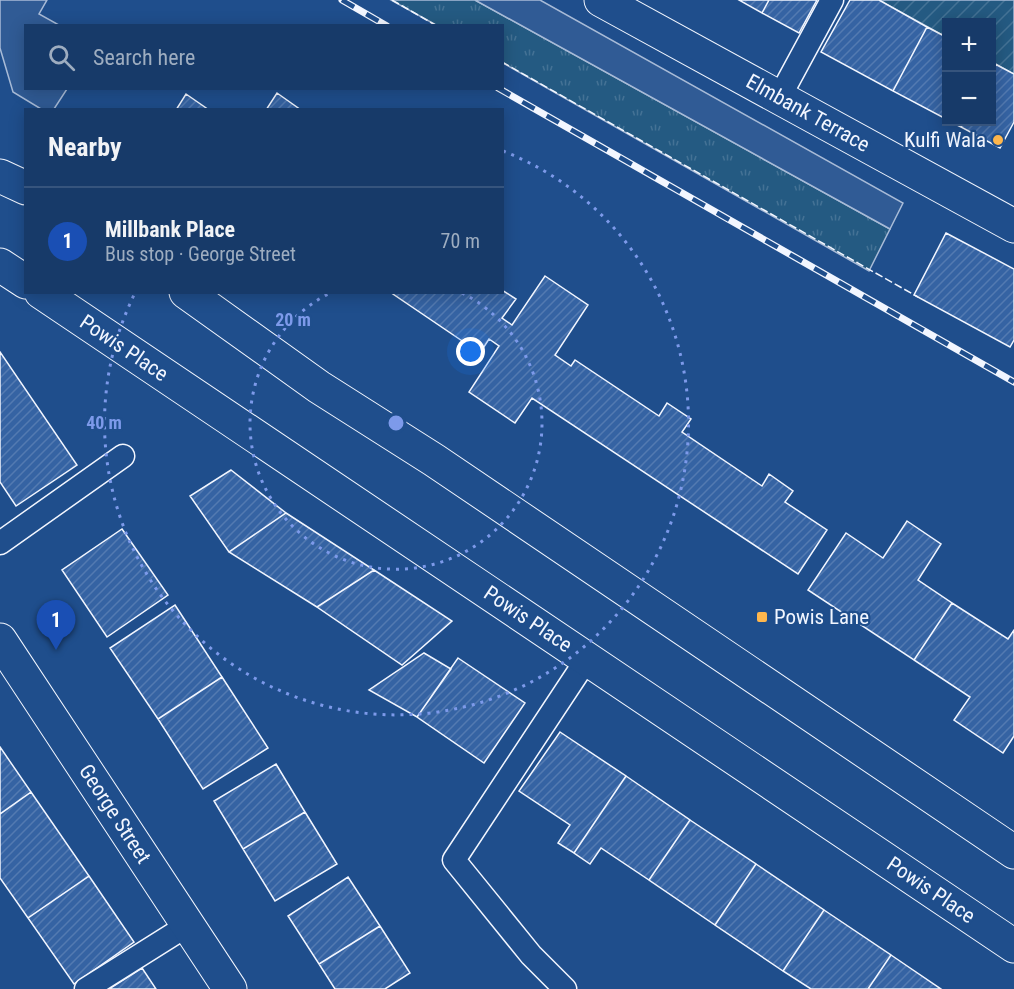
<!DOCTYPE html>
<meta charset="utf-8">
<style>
:root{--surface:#173a69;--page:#244571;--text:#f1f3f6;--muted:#9eadc0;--line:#36547d;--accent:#ea580c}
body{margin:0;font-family:"Roboto Condensed",sans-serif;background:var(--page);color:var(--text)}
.controls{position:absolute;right:18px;top:18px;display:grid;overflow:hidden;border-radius:0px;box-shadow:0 3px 15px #0003}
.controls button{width:54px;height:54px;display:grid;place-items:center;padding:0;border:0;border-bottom:2px solid var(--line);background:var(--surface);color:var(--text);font:30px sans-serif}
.you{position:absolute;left:471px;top:352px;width:21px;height:21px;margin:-15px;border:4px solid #fff;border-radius:50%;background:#1a73e8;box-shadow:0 0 0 9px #1a73e833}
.badge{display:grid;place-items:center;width:39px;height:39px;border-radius:50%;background:var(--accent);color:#fff;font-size:20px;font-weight:700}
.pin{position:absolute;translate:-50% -50px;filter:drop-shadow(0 2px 3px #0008)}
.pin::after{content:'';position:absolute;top:32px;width:21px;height:18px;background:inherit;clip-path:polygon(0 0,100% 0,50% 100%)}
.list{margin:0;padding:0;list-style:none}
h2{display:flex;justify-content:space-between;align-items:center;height:78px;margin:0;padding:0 24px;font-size:26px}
h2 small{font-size:20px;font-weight:400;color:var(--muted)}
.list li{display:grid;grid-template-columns:39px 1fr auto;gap:18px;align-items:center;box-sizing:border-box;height:108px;padding:0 24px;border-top:2px solid var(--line)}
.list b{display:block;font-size:22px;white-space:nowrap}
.list p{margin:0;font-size:20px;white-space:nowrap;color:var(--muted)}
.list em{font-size:20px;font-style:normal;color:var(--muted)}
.icon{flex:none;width:33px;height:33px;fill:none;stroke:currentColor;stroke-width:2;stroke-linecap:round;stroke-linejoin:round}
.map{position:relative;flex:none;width:1014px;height:989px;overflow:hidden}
.search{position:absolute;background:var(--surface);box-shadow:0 3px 15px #0003;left:24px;top:24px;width:480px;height:66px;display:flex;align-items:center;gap:15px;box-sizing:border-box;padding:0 21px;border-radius:0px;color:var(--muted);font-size:22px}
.panel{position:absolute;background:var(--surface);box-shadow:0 3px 15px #0003;left:24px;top:108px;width:480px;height:186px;border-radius:0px}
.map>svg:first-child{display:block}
.grass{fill:url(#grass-tufts);stroke:#a8bbd7;stroke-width:1.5}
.garden{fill:url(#garden-furrows);stroke:#a8bbd7;stroke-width:1.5}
.parking{fill:#305b95;stroke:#a8bbd7;stroke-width:1.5}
.building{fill:url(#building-hatch);stroke:#f2f6ff;stroke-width:1.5}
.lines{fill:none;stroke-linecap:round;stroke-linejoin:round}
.service-casing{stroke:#f2f6ff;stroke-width:25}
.minor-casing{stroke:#f2f6ff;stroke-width:35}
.tertiary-casing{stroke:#f2f6ff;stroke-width:35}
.primary-casing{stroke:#f2f6ff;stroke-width:35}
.service{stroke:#1f4e8c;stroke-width:22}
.minor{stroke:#1f4e8c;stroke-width:33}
.tertiary{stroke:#1f4e8c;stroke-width:33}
.primary{stroke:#1f4e8c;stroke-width:33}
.rail-casing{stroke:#f2f6ff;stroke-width:7}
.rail{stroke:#1f4e8c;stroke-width:4.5;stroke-dasharray:14;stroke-linecap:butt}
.fence{stroke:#f2f6ff;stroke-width:1.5;stroke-dasharray:8 3;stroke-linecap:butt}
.ring{fill:none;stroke:#7d9aea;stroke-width:3;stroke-dasharray:3 6}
.poi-dot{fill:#ffb74d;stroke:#1f4e8c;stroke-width:2}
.labels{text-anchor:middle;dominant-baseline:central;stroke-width:4.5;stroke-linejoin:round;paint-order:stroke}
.street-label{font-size:21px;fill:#f2f6ff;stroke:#1f4e8c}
.poi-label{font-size:21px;fill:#f2f6ff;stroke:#1f4e8c;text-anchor:end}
.centre{fill:#7d9aea;stroke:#1f4e8c;stroke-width:3}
.ring-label{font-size:18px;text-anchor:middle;font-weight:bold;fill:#7d9aea;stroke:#1f4e8c;stroke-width:4.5;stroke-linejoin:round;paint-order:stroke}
</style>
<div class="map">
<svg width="1014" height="989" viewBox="0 0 1014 989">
<defs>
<pattern id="grass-tufts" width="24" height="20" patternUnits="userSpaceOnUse" patternTransform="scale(1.5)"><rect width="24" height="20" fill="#245a82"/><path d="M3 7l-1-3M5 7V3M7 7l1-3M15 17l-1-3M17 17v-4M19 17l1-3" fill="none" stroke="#447295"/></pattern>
<pattern id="garden-furrows" width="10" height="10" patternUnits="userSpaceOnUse" patternTransform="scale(1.5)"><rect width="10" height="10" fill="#245a82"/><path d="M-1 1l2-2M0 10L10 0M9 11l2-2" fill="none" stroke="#447295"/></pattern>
<pattern id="building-hatch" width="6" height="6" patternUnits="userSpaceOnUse" patternTransform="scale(1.5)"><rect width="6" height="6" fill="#3563a3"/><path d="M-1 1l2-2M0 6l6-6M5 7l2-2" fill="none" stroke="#537ab1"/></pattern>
</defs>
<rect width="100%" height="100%" fill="#1f4e8c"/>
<path class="grass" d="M 391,0 L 475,0 L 890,229 L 869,271 L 503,63 L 502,26 L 436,25 Z"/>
<path class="garden" d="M 879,0 L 1014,0 L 1014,74 L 992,62 L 992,22 L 946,22 L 946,37 Z"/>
<path class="parking" d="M 0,0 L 47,0 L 39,14 L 59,25 L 26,26 L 26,88 L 67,89 L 54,109 L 41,109 L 13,92 L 0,48 Z
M 475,0 L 540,0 L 903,203 L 890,229 Z"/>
<path class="building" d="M 739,0 L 769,0 L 762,13 Z
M 769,0 L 817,0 L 799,33 L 762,13 Z
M 850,0 L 879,0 L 927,27 L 893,91 L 821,52 Z
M 927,27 L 946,37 L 946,119 L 893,91 Z
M 995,64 L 1014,74 L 1014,122 L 1000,148 L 961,127 L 964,122 L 992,122 L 992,71 Z
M 277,93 L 301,110 L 266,110 Z
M 186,94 L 209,110 L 176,110 Z
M 951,122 L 964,122 L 961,127 Z
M 946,233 L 1014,269 L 1014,340 L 1010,347 L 914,295 Z
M 545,276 L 588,305 L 555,355 L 571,366 L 575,360 L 659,416 L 667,403 L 691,419 L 682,432 L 762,486 L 769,474 L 793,491 L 785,502 L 827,530 L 798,574 L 532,398 L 515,423 L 469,392 L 499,346 L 489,339 L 480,353 L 390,292 L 502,292 L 502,290 L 516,299 L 502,318 L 512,325 Z
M 0,352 L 77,465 L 16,506 L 0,482 Z
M 231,470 L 286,513 L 229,552 L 190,496 Z
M 286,513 L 374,570 L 317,607 L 229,552 Z
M 907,521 L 941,544 L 918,580 L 952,603 L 914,660 L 808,590 L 846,533 L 883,558 Z
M 122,529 L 168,595 L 107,637 L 62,570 Z
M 374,570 L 452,621 L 402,665 L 317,607 Z
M 952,603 L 1008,639 L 1014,630 L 1014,736 L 1003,753 L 954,720 L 970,697 L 914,660 Z
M 175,605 L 222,677 L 158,719 L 110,648 Z
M 424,653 L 451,669 L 417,717 L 369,690 Z
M 458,658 L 525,703 L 484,763 L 417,717 Z
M 222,677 L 268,748 L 203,789 L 158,719 Z
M 560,732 L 626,776 L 574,853 L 558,843 L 570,825 L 519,791 Z
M 0,747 L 31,792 L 0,814 Z
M 276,764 L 305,812 L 243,849 L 214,801 Z
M 626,776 L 690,820 L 649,880 L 601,848 L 590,864 L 574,853 Z
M 31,792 L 89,876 L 28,918 L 0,878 L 0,814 Z
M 305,812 L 337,864 L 275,901 L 243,849 Z
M 690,820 L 756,864 L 715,925 L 649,880 Z
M 756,864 L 824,910 L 783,971 L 715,925 Z
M 89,876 L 134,942 L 74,984 L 28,918 Z
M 348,877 L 380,926 L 319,964 L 288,916 Z
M 824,910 L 891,955 L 868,989 L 811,989 L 783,971 Z
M 380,926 L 410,973 L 385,989 L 335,989 L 319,964 Z
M 891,955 L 941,989 L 868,989 Z
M 142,968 L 156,989 L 109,989 Z"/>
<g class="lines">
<g class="service-casing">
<path id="service" d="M 779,98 L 832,0
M 0,543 L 123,456
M 86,989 L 188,925
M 565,989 L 531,955 L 454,860 L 587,659"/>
</g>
<g class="minor-casing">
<path id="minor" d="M 601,0 L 1014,226"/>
</g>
<g class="tertiary-casing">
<path id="tertiary" d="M 0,640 L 230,989"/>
</g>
<g class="primary-casing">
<path id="primary" d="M 0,176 L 26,188
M 0,265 L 26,282
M 41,292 L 1014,946
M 186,292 L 319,387 L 434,460 L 1014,852"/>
</g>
<use href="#service" class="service"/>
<use href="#minor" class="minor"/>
<use href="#tertiary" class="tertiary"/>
<use href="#primary" class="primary"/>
<g class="rail-casing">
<path id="rail" d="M 342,0 L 387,26
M 498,88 L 1014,382"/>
</g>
<use href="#rail" class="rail"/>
<path class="fence" d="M 392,0 L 437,26
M 502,62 L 918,297"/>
</g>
<g class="ring">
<path d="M462 293A146 146 0 1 1 330 293"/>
<path d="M503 151A292 292 0 1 1 135 293"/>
</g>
<g class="poi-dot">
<circle cx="998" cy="140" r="6"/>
<rect x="756" y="611" width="12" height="12" rx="3"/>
</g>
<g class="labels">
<g class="street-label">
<text transform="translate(808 113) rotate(29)">Elmbank Terrace</text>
<text transform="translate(124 348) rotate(34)">Powis Place</text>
<text transform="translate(528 619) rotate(34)">Powis Place</text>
<text transform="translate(115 814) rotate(57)">George Street</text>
<text transform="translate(931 890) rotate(34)">Powis Place</text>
</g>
<g class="poi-label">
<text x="986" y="140">Kulfi Wala</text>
<text x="774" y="617" text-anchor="start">Powis Lane</text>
</g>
</g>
<circle cx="396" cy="423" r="9" class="centre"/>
<g class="ring-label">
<text x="293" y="326">20 m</text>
<text x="104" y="429">40 m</text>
</g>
</svg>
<div class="controls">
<button>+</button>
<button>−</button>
</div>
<div class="you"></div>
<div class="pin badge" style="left:56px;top:650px;background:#1a4fb4">1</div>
<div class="search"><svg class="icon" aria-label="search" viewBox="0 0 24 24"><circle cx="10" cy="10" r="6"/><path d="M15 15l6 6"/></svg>Search here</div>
<section class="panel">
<h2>Nearby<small></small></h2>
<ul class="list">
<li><span class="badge" style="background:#1a4fb4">1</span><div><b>Millbank Place</b><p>Bus stop · George Street</p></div><em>70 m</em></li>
</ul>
</section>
</div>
